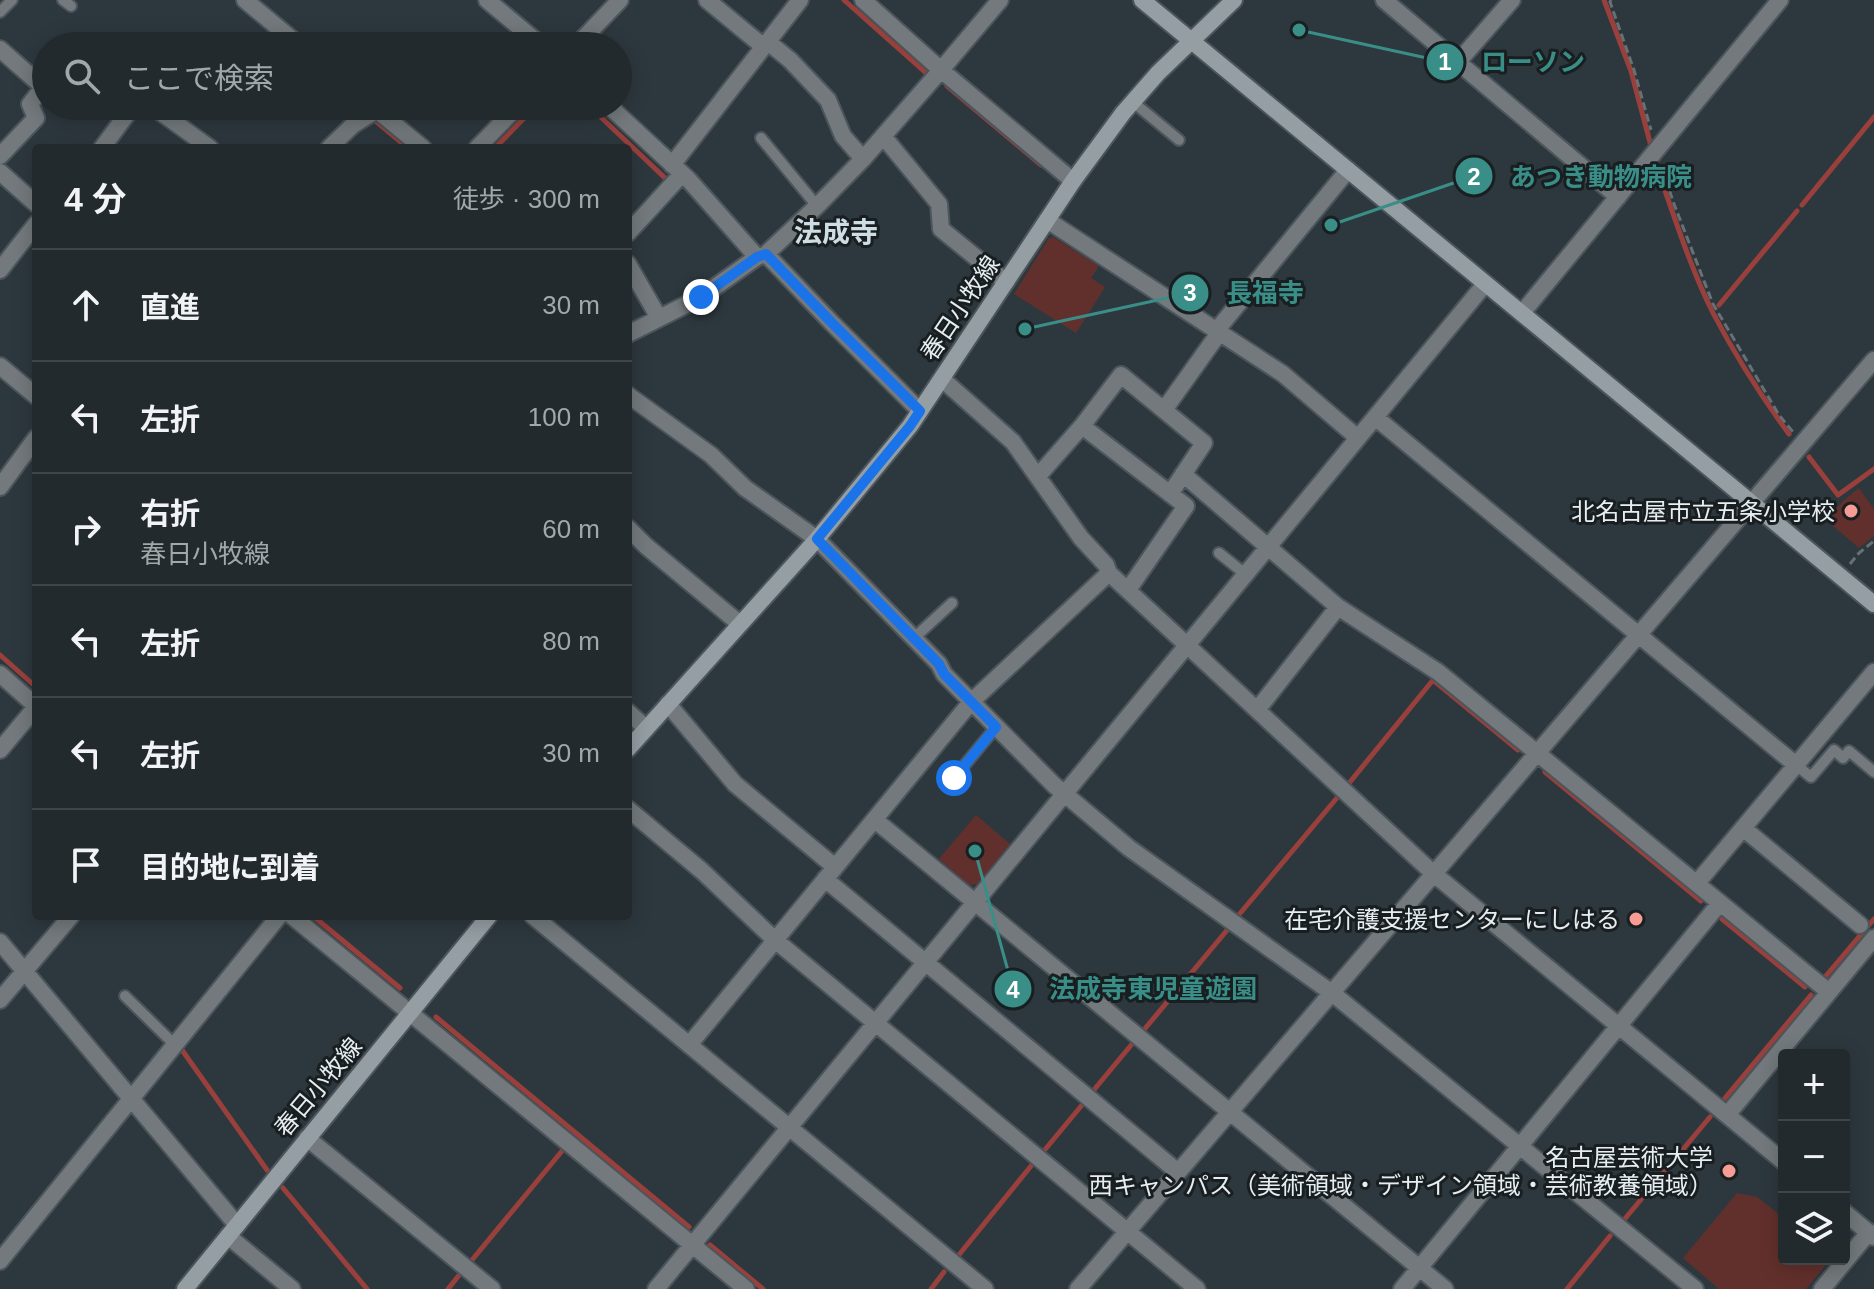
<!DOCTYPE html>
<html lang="ja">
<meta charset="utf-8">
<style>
:root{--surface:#222a2e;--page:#2e363a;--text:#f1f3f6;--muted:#a2a7aa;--line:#3f464a}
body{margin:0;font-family:Arial,"Noto Sans JP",sans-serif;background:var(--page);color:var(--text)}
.controls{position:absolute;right:24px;bottom:24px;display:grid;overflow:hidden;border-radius:8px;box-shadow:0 4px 20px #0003}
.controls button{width:72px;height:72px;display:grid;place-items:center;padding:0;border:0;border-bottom:2px solid var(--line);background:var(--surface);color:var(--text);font:40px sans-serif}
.stop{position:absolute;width:24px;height:24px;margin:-18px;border:6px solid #1a73e8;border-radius:50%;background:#fff}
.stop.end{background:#1a73e8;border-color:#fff;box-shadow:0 2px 8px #0008}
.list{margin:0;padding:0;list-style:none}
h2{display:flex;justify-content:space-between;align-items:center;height:104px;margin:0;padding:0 32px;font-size:34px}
h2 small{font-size:26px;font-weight:400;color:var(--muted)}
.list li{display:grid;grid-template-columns:52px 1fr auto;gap:24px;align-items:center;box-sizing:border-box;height:112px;padding:0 32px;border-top:2px solid var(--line)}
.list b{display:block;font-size:30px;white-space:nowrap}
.list p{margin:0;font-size:26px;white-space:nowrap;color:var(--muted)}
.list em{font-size:26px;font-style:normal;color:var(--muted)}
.icon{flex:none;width:44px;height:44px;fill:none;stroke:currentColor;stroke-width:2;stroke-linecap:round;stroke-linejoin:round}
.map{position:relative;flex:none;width:1874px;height:1289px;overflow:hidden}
.search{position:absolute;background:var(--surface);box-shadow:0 4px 20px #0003;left:32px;top:32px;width:600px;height:88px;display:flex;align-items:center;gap:20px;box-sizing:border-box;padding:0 28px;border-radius:44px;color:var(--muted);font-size:30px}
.panel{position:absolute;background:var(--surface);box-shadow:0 4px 20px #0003;left:32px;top:144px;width:600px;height:776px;border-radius:8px}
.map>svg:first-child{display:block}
.green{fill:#62302c}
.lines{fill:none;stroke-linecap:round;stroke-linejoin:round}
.stream{stroke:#9a403c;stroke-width:5}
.lane-casing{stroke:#4b555b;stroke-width:14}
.street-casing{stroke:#4b555b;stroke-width:20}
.secondary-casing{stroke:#4b555b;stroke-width:20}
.path{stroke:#667075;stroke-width:3;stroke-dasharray:8 4;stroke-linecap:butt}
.lane{stroke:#73797c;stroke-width:10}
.street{stroke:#73797c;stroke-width:16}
.secondary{stroke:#959ea3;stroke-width:16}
.route{stroke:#1a73e8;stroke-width:10}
.poi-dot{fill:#f59c94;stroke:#191f21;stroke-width:3}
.labels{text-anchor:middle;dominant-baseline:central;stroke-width:6;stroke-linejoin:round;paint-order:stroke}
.street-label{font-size:24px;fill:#e7eef2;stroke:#191f21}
.poi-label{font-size:24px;fill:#e7eef2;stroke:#191f21;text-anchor:end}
.quarter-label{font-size:28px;font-weight:bold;fill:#cedce3;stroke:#191f21}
.leader{fill:none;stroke:#3a8e88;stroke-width:3}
.callout-dot{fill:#3a8e88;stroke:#191f21;stroke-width:3}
.mark-label{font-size:24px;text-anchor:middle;font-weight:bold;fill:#fff}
.callout-label{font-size:26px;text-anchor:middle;font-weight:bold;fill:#3a8e88;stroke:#191f21;stroke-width:6;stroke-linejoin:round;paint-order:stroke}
</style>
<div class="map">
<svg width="1874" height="1289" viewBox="0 0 1874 1289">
<rect width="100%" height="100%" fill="#2d383e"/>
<path class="green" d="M 1053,237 L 1099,266 L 1091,278 L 1105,287 L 1076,333 L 1014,294 L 1049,238 Z
M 1859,488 L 1874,509 L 1874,536 L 1859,548 L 1826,520 L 1844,500 Z
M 976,815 L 1010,844 L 977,884 L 969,885 L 939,859 Z
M 1737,1193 L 1757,1197 L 1784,1218 L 1784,1259 L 1831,1259 L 1806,1289 L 1719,1289 L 1683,1258 Z"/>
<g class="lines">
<path class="stream" d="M 844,0 L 926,73
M 1604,0 L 1631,71 L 1651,146
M 947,86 L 1041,165
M 357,106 L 359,108
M 589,106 L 665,178
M 373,119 L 408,148
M 495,148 L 536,106
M 1655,162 C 1673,212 1689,265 1713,313 C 1735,355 1761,396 1789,434
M 1802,205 L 1874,117
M 1719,305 L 1797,211
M 1809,457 L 1838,495 L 1874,469
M 0,655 L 35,686
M 1545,772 L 1701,901
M 1350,782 L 1433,680 L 1518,750
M 313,916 L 400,988
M 1237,917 L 1336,799
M 1722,919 L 1805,987
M 1825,977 L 1874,919
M 436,1017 L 689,1227
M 1143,1031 L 1228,929
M 182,1050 L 267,1170
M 1093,1091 L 1132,1044
M 1725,1098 L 1811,995
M 1043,1152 L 1082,1105
M 283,1188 L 367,1289
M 1623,1221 L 1710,1117
M 710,1245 L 763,1289
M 958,1256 L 1031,1166
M 472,1260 L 562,1151
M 448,1289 L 460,1274
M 931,1289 L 944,1272
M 1567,1289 L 1610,1236"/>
<g class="lane-casing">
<path id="lane" d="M 63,0 L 71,6
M 0,12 L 12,0
M 1133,102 L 1179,140
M 761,138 L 817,206
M 1219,553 L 1245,574
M 914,638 L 952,603
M 1796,765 L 1811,777 L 1834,750 L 1843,758 L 1849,751 L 1874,772
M 954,778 L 996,727
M 125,996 L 175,1045"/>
</g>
<g class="street-casing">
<path id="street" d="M 245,0 L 300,46
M 487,0 L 542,46
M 707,0 L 764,47
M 863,0 L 941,70 L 1073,181
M 1384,0 L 1618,197
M 768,42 L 790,60 L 828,100 L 843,136 L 863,159
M 79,46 L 80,46
M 576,46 L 620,0
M 0,49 L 43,87 L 46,84
M 1458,62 L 1512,0
M 152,106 L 210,148
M 372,106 L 423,148
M 609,106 L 688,179 L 757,257
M 883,136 L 939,204 L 941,229 L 1006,282
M 102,148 L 133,106
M 329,148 L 353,125 L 377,110
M 477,148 L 518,106
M 0,156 L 36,118 L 30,104 L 43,87
M 672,165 L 800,0
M 0,172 L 36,204
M 1047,220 L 1283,374 L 1358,438
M 628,233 L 682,174
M 766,254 L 832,323 L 920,411
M 628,264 L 659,318
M 0,270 L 36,224
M 1522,313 L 1780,0
M 1216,331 L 1348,170
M 628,334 L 701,297 L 757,257 L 766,254 L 817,206 L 863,159 L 941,70 L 1000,0
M 0,366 L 36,396
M 942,379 L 1013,442 L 1081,538 L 1106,565 L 1109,573 L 1434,874 L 1784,1162
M 628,395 L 711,455 L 745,488 L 817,539 L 939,664 L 944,674 L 1054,785 L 1129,848 L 1332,993 L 1695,1289
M 1164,410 L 1219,333
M 1375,417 L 1796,765
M 1082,426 L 1186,506 L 1128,590
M 1183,474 L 1338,607 L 1438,672 L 1829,992
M 1038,476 L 1082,426 L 1121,375 L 1204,443 L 1170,494
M 0,487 L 36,438
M 628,528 L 646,546 L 740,624
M 0,674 L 36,706
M 668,704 L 735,784 L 835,867
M 1257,710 L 1338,607
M 628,712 L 646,728
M 0,750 L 36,707
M 628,809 L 702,871 L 775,940 L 1197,1289
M 875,820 L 1445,1289
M 1743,828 L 1860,925
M 825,879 L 1178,1172
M 1697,883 L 1874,672
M 292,916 L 746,1289
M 533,916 L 985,1289
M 0,942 L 237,1225
M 0,1000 L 71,916
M 689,1045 L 971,702 L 1109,573
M 1727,1115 L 1874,938
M 307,1138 L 492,1289
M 1844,1212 L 1874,1237
M 228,1236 L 292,1289
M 0,1261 L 279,916
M 656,1289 L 1485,284
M 1078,1289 L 1874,360
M 1402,1289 L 1720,903
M 1822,1289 L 1869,1232"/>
</g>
<g class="secondary-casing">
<path id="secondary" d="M 1142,0 L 1874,604
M 628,749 L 817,539 L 910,426 L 1073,181 L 1123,113 L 1158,73 L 1234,0
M 185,1289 L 489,916"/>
</g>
<path class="path" d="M 1611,0 L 1610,2 L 1634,70 L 1651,130
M 1662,168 L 1674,204 L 1713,304 L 1779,415 L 1793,432
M 1850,564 L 1859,553 L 1874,541"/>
<use href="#lane" class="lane"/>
<use href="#street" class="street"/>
<use href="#secondary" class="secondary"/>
</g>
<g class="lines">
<path class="route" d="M 701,297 L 757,257 L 766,254 L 832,323 L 920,411 L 910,426 L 817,539 L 939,664 L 944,674 L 996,727 L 954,778"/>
</g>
<g class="poi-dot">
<circle cx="1851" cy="511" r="8"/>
<circle cx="1636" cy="919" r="8"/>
<circle cx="1729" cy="1171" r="8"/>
</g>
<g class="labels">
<g class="street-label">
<text transform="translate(960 308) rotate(-56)">春日小牧線</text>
<text transform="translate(318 1087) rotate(-50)">春日小牧線</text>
</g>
<g class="poi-label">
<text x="1835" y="511">北名古屋市立五条小学校</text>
<text x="1620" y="919">在宅介護支援センターにしはる</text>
<text x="1713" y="1157">名古屋芸術大学<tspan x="1713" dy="28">西キャンパス（美術領域・デザイン領域・芸術教養領域）</tspan></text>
</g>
<g class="quarter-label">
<text x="836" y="232">法成寺</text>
</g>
</g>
<path class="leader" d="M1299 30L1445 62M1331 225L1474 176M1025 329L1190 293M975 851L1013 989"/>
<g class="callout-dot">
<circle cx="1299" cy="30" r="8"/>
<circle cx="1331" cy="225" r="8"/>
<circle cx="1025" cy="329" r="8"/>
<circle cx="975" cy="851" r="8"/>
<circle cx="1445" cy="62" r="20"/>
<circle cx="1474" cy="176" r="20"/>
<circle cx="1190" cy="293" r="20"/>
<circle cx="1013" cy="989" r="20"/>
</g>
<g class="mark-label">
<text x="1445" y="70">1</text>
<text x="1474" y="185">2</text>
<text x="1190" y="301">3</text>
<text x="1013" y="998">4</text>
</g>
<g class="callout-label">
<text x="1533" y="71">ローソン</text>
<text x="1601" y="186">あつき動物病院</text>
<text x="1265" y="302">長福寺</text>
<text x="1153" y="998">法成寺東児童遊園</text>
</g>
</svg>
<div class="controls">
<button>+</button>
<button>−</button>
<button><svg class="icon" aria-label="layers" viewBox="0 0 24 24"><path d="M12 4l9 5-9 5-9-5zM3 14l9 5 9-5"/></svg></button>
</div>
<div class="stop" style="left:954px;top:778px"></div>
<div class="stop end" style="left:701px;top:297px"></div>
<div class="search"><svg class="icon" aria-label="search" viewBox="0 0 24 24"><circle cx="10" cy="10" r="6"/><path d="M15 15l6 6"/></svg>ここで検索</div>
<section class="panel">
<h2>4 分<small>徒歩 · 300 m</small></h2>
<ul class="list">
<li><svg class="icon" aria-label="ahead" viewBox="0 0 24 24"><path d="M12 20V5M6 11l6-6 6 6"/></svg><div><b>直進</b></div><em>30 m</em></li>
<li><svg class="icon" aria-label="left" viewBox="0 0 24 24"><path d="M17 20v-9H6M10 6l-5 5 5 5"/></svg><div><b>左折</b></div><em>100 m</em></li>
<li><svg class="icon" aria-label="right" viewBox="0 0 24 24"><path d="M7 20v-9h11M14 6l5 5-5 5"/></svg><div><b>右折</b><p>春日小牧線</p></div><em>60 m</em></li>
<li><svg class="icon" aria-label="left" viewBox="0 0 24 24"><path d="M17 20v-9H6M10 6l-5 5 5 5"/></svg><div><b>左折</b></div><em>80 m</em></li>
<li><svg class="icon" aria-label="left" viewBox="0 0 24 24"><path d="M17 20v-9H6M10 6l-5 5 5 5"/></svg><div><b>左折</b></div><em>30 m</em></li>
<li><svg class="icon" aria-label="arrive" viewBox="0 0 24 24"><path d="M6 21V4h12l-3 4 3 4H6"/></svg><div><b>目的地に到着</b></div></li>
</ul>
</section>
</div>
